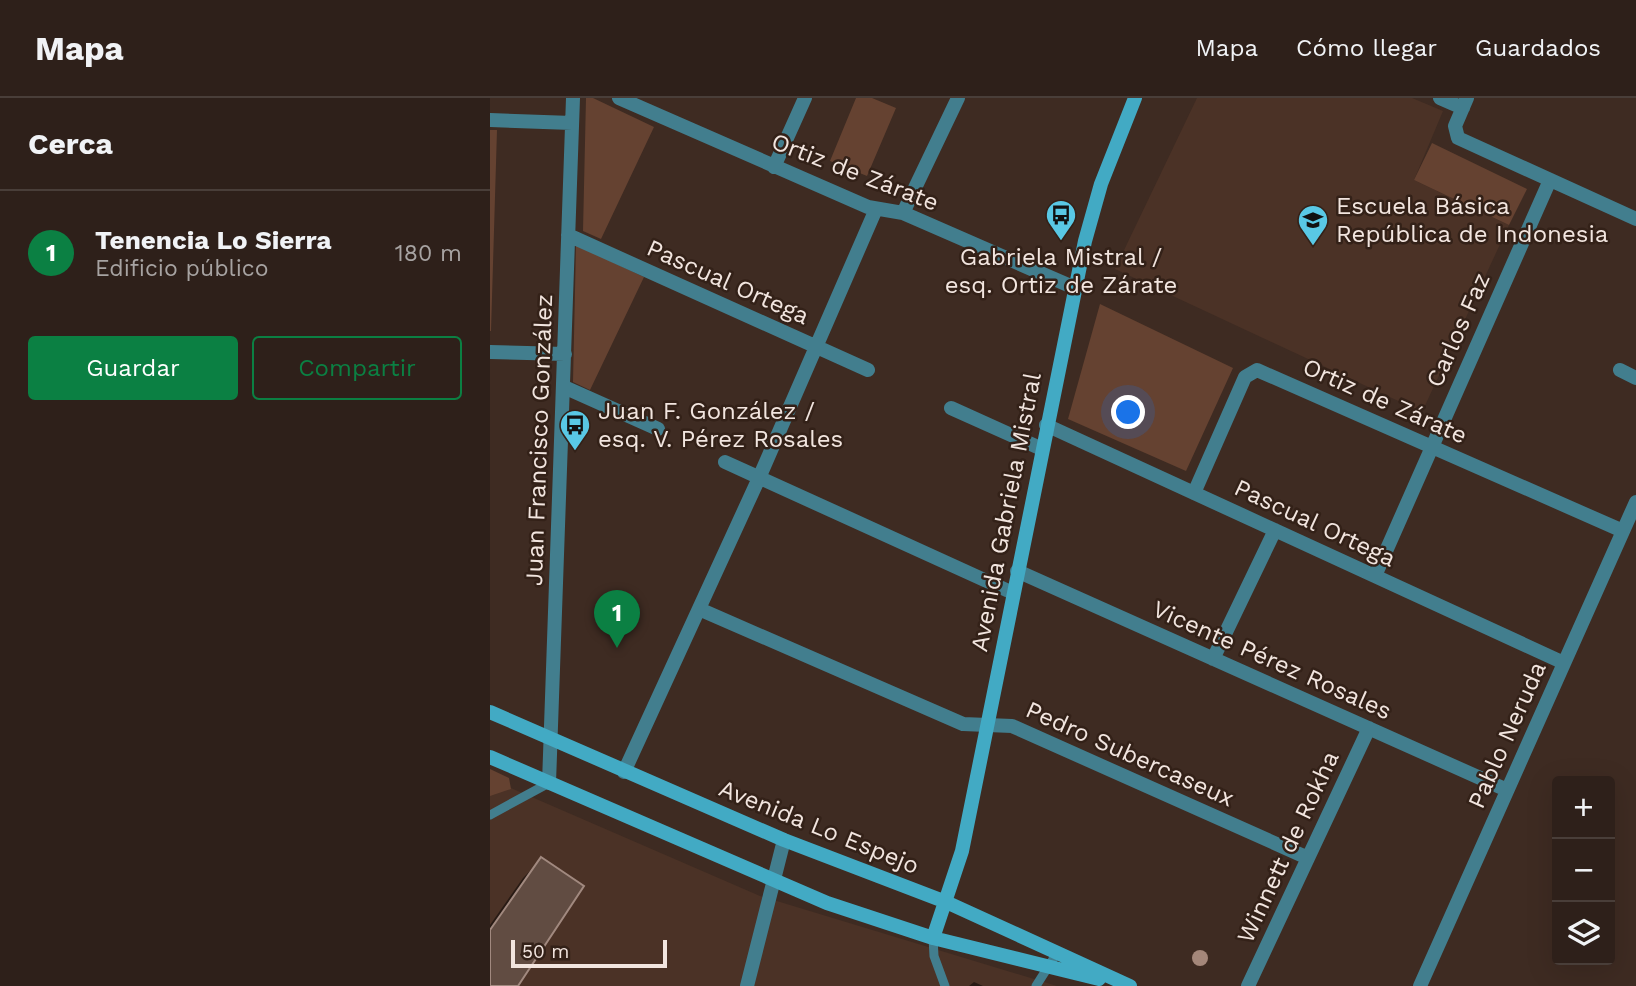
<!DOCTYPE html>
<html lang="es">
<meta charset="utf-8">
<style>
:root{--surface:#2e201a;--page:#3a2d27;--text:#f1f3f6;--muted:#a7a3a2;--line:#493e39;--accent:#0b8043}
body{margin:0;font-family:"Work Sans",sans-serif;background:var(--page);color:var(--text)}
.controls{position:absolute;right:21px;bottom:21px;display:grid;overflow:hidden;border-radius:7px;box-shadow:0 7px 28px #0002}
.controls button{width:63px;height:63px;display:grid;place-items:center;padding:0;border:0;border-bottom:2px solid var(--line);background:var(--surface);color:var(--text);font:35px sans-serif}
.scale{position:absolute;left:21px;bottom:18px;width:156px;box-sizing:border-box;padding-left:7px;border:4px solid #f2e5df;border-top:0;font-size:19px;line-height:24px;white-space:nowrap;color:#f2e5df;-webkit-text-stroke:5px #332118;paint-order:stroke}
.you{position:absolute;left:639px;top:315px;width:24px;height:24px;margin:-18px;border:5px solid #fff;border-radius:50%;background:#1a73e8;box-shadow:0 0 0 10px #1a73e833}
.badge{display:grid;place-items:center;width:46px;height:46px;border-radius:50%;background:var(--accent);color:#fff;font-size:23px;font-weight:700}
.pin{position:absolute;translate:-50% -58px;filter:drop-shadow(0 2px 4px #0008)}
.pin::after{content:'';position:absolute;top:37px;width:24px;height:21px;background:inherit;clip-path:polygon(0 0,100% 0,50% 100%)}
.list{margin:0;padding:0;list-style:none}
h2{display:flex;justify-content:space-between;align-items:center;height:91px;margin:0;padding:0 28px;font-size:30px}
h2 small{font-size:23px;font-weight:400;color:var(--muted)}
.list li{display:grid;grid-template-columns:46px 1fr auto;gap:21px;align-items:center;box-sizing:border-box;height:126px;padding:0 28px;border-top:2px solid var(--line)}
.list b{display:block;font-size:26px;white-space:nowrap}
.list p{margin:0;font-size:23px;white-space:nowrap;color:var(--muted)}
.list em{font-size:23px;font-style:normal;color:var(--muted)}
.actions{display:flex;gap:14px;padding:21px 28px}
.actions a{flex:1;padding:16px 0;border:2px solid var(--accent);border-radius:7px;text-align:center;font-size:24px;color:var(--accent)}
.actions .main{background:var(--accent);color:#fff}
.icon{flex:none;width:38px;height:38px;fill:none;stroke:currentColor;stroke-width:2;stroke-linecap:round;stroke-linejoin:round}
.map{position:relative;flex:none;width:1146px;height:888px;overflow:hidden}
header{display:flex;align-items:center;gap:42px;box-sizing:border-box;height:98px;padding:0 35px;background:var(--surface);border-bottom:2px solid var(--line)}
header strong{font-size:33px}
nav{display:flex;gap:38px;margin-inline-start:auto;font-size:24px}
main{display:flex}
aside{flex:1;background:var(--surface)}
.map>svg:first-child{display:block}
.built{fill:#4b3226}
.green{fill:#654231}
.shadow{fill:#0007}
.building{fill:#614c42;stroke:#a1897f;stroke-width:2}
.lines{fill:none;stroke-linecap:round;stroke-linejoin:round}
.lane{stroke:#427e8e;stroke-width:9}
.street{stroke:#427e8e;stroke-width:14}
.secondary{stroke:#42aac4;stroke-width:14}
.tree{fill:#a4877a}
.labels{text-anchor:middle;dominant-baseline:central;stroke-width:5;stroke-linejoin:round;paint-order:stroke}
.street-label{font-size:24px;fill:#f2e5df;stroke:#332118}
.poi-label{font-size:24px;fill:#f2e5df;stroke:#332118;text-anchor:start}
</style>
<header>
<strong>Mapa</strong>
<nav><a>Mapa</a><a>Cómo llegar</a><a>Guardados</a></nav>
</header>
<main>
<aside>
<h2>Cerca<small></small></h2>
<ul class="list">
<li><span class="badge">1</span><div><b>Tenencia Lo Sierra</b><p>Edificio público</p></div><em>180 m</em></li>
</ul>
<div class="actions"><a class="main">Guardar</a><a>Compartir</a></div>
</aside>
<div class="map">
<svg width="1146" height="888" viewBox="0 0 1146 888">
<rect width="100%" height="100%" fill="#3e2b22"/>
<path class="built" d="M 707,0 L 922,0 L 953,13 L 924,82 L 1019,127 L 932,314 L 625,171 Z
M 0,681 L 270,798 L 567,888 L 0,888 Z"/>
<path class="green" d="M 96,0 L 103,0 L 164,29 L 111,141 L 93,133 Z
M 366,0 L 382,0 L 406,10 L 377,78 L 340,63 Z
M 0,32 L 7,32 L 1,233 L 0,233 Z
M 942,45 L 1037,91 L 1019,127 L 924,82 Z
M 86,147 L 154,179 L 100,292 L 83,284 Z
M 610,206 L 743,270 L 696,373 L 578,321 Z
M 0,671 L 19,680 L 21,691 L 0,698 Z"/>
<path class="shadow" d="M 51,762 L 26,888 L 0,888 L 0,827 L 33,780 Z
M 484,884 L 493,888 L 479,888 Z"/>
<path class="building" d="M 51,759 L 94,788 L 28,888 L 0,888 L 0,832 Z"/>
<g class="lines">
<path class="lane" d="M 0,717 L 59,685
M 443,840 L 444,858 L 455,888
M 546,888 L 567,855"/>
<path class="street" d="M 129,0 L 378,109 L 413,115 L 585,190
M 950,0 L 973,10
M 977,0 L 965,28 L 968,40 L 1146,121
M 0,22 L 82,25
M 284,69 L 315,0
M 413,115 L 468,0
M 78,137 L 378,272
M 0,254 L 75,256
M 1130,272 L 1146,280
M 74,289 L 168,331
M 461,310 L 552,351
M 556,327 L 1074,565
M 235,364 L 523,495
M 704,395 L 755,279 L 767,272 L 1133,433
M 527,473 L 1017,692
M 885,478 L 1060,82
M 209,511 L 473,626 L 522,628 L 818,760
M 723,561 L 785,432
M 134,674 L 269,380 L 386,111
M 59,685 L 83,0
M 257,888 L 294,742
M 758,888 L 879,630
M 930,888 L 1146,404"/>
<path class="secondary" d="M 0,614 L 294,742 L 456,804 L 640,888
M 0,659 L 337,805 L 443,840 L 609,881
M 443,840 L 472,753 L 595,143 L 611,86 L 645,0"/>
</g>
<circle class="tree" cx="710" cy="860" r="8"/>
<defs>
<g id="bus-pin" transform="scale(1.575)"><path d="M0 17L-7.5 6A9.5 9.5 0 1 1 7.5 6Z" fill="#59c8e5" stroke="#332118"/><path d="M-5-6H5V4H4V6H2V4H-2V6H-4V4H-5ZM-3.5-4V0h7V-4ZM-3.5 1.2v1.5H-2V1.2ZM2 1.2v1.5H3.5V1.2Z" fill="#111"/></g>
<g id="school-pin" transform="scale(1.575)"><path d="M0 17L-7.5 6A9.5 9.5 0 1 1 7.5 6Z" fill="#59c8e5" stroke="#332118"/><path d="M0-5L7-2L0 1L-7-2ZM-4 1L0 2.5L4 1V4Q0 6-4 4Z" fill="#111"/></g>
</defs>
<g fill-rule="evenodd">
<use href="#bus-pin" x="571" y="117"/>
<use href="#school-pin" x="823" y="122"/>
<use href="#bus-pin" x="85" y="327"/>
</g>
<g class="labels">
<g class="street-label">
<text transform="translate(365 74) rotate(21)">Ortiz de Zárate</text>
<text transform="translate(238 184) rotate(24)">Pascual Ortega</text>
<text transform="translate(968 232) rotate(-66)">Carlos Faz</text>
<text transform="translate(895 303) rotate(24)">Ortiz de Zárate</text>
<text transform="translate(49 342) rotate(-88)">Juan Francisco González</text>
<text transform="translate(516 414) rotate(-79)">Avenida Gabriela Mistral</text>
<text transform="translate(825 425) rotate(25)">Pascual Ortega</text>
<text transform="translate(782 562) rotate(24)">Vicente Pérez Rosales</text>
<text transform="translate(1017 637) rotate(-66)">Pablo Neruda</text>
<text transform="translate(640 656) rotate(24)">Pedro Subercaseux</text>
<text transform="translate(329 729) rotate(22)">Avenida Lo Espejo</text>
<text transform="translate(798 749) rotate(-65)">Winnett de Rokha</text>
</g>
<g class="poi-label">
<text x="846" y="108">Escuela Básica<tspan x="846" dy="28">República de Indonesia</tspan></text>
<text x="571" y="159" text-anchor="middle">Gabriela Mistral /<tspan x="571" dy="28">esq. Ortiz de Zárate</tspan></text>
<text x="108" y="313">Juan F. González /<tspan x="108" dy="28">esq. V. Pérez Rosales</tspan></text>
</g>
</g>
</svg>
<div class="controls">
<button>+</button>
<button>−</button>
<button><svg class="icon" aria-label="layers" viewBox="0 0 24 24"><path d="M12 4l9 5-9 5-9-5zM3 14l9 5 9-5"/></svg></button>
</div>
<div class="scale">50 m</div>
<div class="you"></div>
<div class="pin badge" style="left:127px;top:550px">1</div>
</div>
</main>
